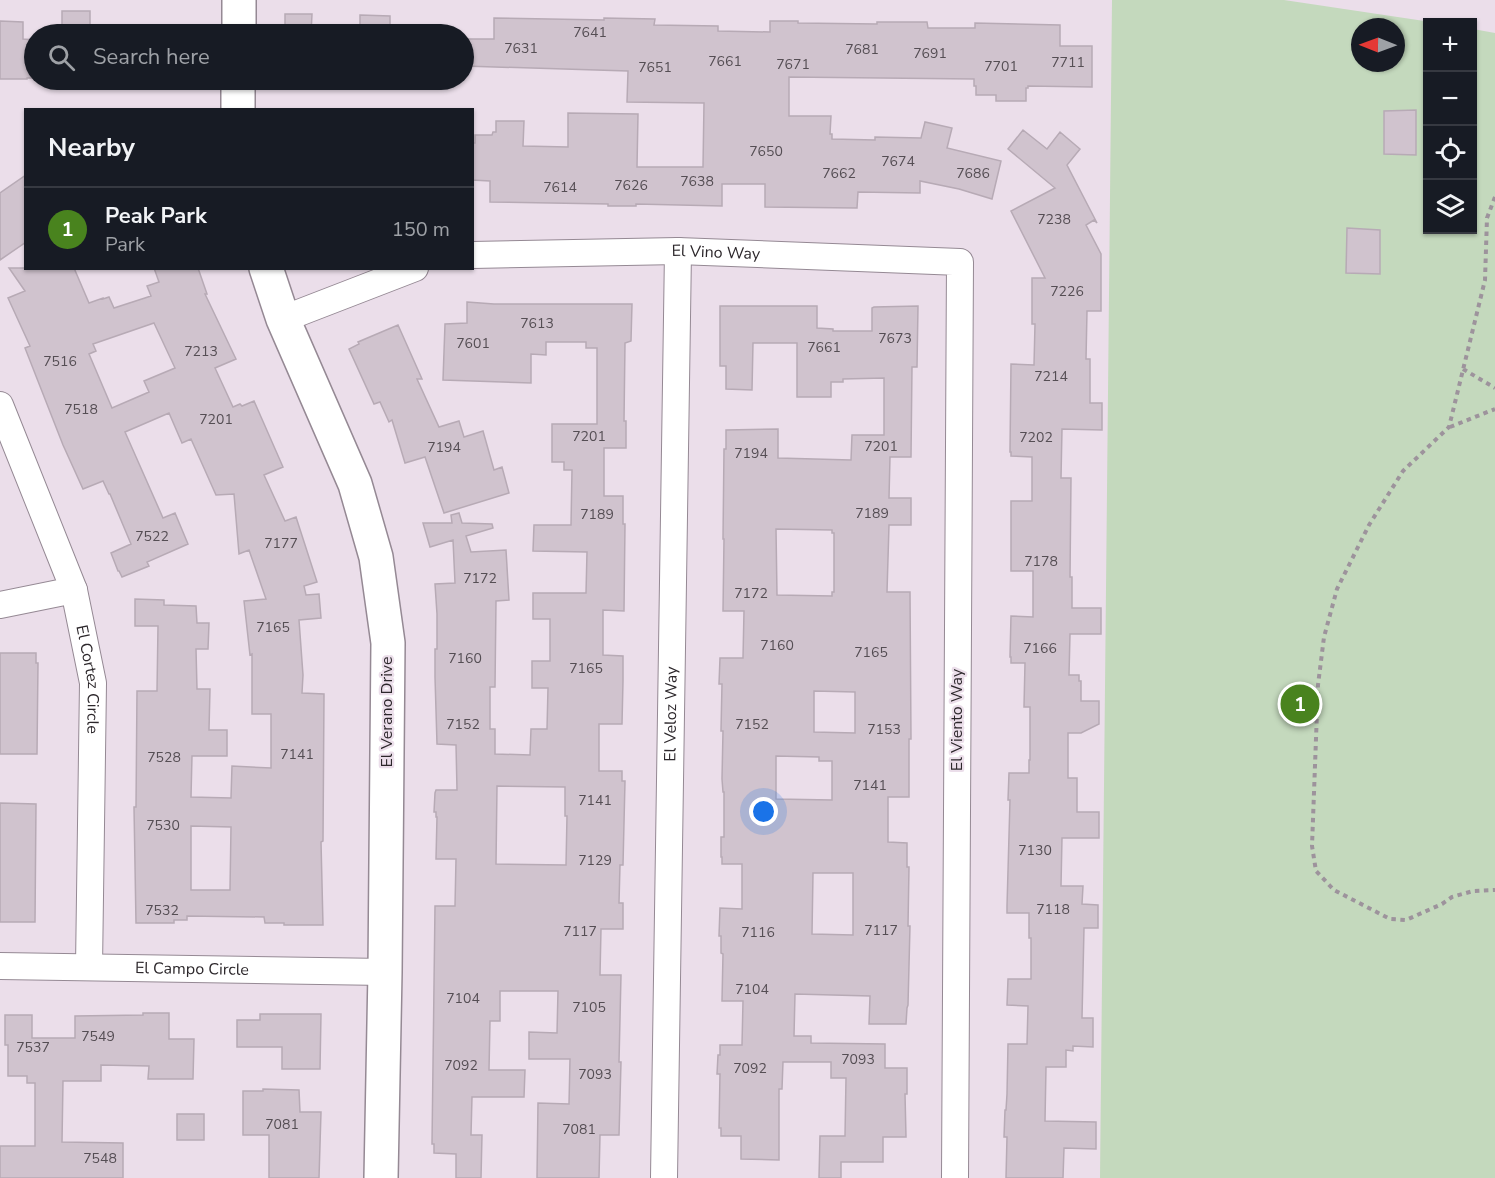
<!DOCTYPE html>
<meta charset="utf-8">
<style>
:root{--surface:#171b24;--page:#242831;--text:#f1f3f6;--muted:#9ea1a6;--line:#363941;--accent:#49831e}
body{margin:0;font-family:"Nunito Sans",sans-serif;background:var(--page);color:var(--text)}
.controls{position:absolute;right:18px;top:18px;display:grid;overflow:hidden;border-radius:0px;box-shadow:0 2px 4px #0004}
.controls button{width:54px;height:54px;display:grid;place-items:center;padding:0;border:0;border-bottom:2px solid var(--line);background:var(--surface);color:var(--text);font:30px sans-serif}
.compass{position:absolute;left:1351px;top:18px;width:54px;height:54px;border-radius:50%;background:var(--surface);box-shadow:0 2px 4px #0004;rotate:271deg}
.you{position:absolute;left:764px;top:812px;width:21px;height:21px;margin:-15px;border:4px solid #fff;border-radius:50%;background:#1a73e8;box-shadow:0 0 0 9px #1a73e833}
.badge{display:grid;place-items:center;width:39px;height:39px;border-radius:50%;background:var(--accent);color:#fff;font-size:20px;font-weight:700}
.pin{position:absolute;translate:-50% -50%;border:3px solid #fff;box-shadow:0 2px 6px #0006}
.list{margin:0;padding:0;list-style:none}
h2{display:flex;justify-content:space-between;align-items:center;height:78px;margin:0;padding:0 24px;font-size:26px}
h2 small{font-size:20px;font-weight:400;color:var(--muted)}
.list li{display:grid;grid-template-columns:39px 1fr auto;gap:18px;align-items:center;box-sizing:border-box;height:84px;padding:0 24px;border-top:2px solid var(--line)}
.list b{display:block;font-size:22px;white-space:nowrap}
.list p{margin:0;font-size:20px;white-space:nowrap;color:var(--muted)}
.list em{font-size:20px;font-style:normal;color:var(--muted)}
.icon{flex:none;width:33px;height:33px;fill:none;stroke:currentColor;stroke-width:2;stroke-linecap:round;stroke-linejoin:round}
.map{position:relative;flex:none;width:1495px;height:1178px;overflow:hidden}
.search{position:absolute;background:var(--surface);box-shadow:0 2px 4px #0004;left:24px;top:24px;width:450px;height:66px;display:flex;align-items:center;gap:15px;box-sizing:border-box;padding:0 21px;border-radius:33px;color:var(--muted);font-size:22px}
.panel{position:absolute;background:var(--surface);box-shadow:0 2px 4px #0004;left:24px;top:108px;width:450px;height:162px;border-radius:0px}
.map>svg:first-child{display:block}
.green{fill:#c4d9bd;fill-rule:evenodd}
.building{fill:#d0c3ce;stroke:#b7aab5;stroke-width:1.5;fill-rule:evenodd}
.lines{fill:none;stroke-linecap:round;stroke-linejoin:round}
.minor-casing{stroke:#958994;stroke-width:28}
.tertiary-casing{stroke:#958994;stroke-width:36}
.path{stroke:#9d939c;stroke-width:4;stroke-dasharray:4.5 4.5;stroke-linecap:butt}
.minor{stroke:#fff;stroke-width:26}
.tertiary{stroke:#fff;stroke-width:33}
.labels{text-anchor:middle;dominant-baseline:central;stroke-width:4.5;stroke-linejoin:round;paint-order:stroke}
.number-label{font-size:14px;fill:#554e54}
.street-label{font-size:16px;fill:#2c272b;stroke:#ebdeea}
</style>
<div class="map">
<svg width="1495" height="1178" viewBox="0 0 1495 1178">
<rect width="100%" height="100%" fill="#ebdeea"/>
<path class="green" d="M 1112,0 L 1284,0 L 1431,22 L 1428,22 L 1428,230 L 1472,230 L 1473,29 L 1495,33 L 1495,1178 L 1100,1178 ZM 1360,27 L 1396,27 L 1396,63 L 1360,63 Z"/>
<path class="building" d="M 62,11 L 90,11 L 90,34 L 62,34 Z
M 285,14 L 312,14 L 311,34 L 285,34 Z
M 360,15 L 390,16 L 390,34 L 360,34 Z
M 494,18 L 604,20 L 604,18 L 655,19 L 654,25 L 718,26 L 718,31 L 770,32 L 770,21 L 798,21 L 798,23 L 877,24 L 877,22 L 927,22 L 928,28 L 975,28 L 975,23 L 1060,25 L 1060,46 L 1092,46 L 1092,87 L 1028,86 L 1028,88 L 1026,88 L 1026,101 L 996,101 L 996,95 L 976,95 L 976,86 L 974,86 L 974,79 L 789,77 L 789,116 L 831,116 L 830,134 L 832,134 L 832,139 L 875,140 L 875,137 L 921,138 L 925,122 L 952,128 L 947,148 L 1001,161 L 992,199 L 959,189 L 920,181 L 920,193 L 858,192 L 857,208 L 765,207 L 765,184 L 722,184 L 722,206 L 636,204 L 636,206 L 608,206 L 608,204 L 490,202 L 490,181 L 472,180 L 472,143 L 475,143 L 475,135 L 492,135 L 493,132 L 496,132 L 496,121 L 524,121 L 523,146 L 568,147 L 568,113 L 638,114 L 637,167 L 703,167 L 704,103 L 627,102 L 628,71 L 464,66 L 464,39 L 494,39 Z
M 0,21 L 23,22 L 23,39 L 34,40 L 34,78 L 27,78 L 27,79 L 0,79 Z
M 1416,110 L 1416,155 L 1384,154 L 1384,111 Z
M 1023,130 L 1047,149 L 1060,132 L 1080,149 L 1067,165 L 1097,223 L 1094,220 L 1086,225 L 1101,254 L 1101,311 L 1087,311 L 1086,359 L 1090,359 L 1090,403 L 1102,403 L 1102,430 L 1062,429 L 1061,478 L 1071,478 L 1070,577 L 1072,577 L 1072,608 L 1101,608 L 1101,634 L 1070,634 L 1069,675 L 1079,675 L 1079,681 L 1081,681 L 1081,701 L 1099,701 L 1099,724 L 1081,733 L 1068,733 L 1068,778 L 1077,778 L 1077,812 L 1099,812 L 1099,838 L 1062,838 L 1061,886 L 1083,886 L 1082,904 L 1098,905 L 1098,928 L 1084,928 L 1082,1018 L 1093,1018 L 1093,1047 L 1073,1046 L 1073,1051 L 1066,1050 L 1066,1067 L 1046,1067 L 1045,1121 L 1096,1122 L 1096,1149 L 1064,1148 L 1063,1178 L 1006,1178 L 1007,1137 L 1004,1137 L 1005,1110 L 1006,1110 L 1007,1094 L 1008,1044 L 1027,1044 L 1028,1006 L 1007,1005 L 1008,979 L 1031,979 L 1031,938 L 1029,938 L 1029,913 L 1007,913 L 1007,906 L 1010,800 L 1008,800 L 1009,773 L 1029,773 L 1029,760 L 1030,760 L 1030,707 L 1024,707 L 1025,663 L 1011,663 L 1011,657 L 1010,657 L 1011,616 L 1033,617 L 1033,571 L 1011,571 L 1011,501 L 1032,501 L 1032,457 L 1011,456 L 1011,452 L 1010,452 L 1011,364 L 1034,365 L 1035,324 L 1032,324 L 1032,278 L 1045,278 L 1011,211 L 1055,188 L 1008,149 Z
M 26,175 L 26,242 L 0,260 L 0,193 Z
M 1347,228 L 1380,230 L 1380,274 L 1346,273 Z
M 9,268 L 74,268 L 89,303 L 103,298 L 103,299 L 109,297 L 114,308 L 151,296 L 147,286 L 159,282 L 154,268 L 198,268 L 207,294 L 205,294 L 236,359 L 215,368 L 233,407 L 240,404 L 242,406 L 254,401 L 283,467 L 264,475 L 285,521 L 296,517 L 317,582 L 304,586 L 306,595 L 319,594 L 321,618 L 299,620 L 303,675 L 302,693 L 324,694 L 323,841 L 321,842 L 323,925 L 284,925 L 284,923 L 265,923 L 264,917 L 187,916 L 187,920 L 174,920 L 174,923 L 136,923 L 134,807 L 136,807 L 137,691 L 157,691 L 158,626 L 135,626 L 135,599 L 164,600 L 164,605 L 196,606 L 197,623 L 209,623 L 208,649 L 196,649 L 197,689 L 210,689 L 209,730 L 227,730 L 227,756 L 192,756 L 191,797 L 231,798 L 232,766 L 271,768 L 271,714 L 252,714 L 252,654 L 250,655 L 244,601 L 266,599 L 249,550 L 239,554 L 234,494 L 216,495 L 191,439 L 182,443 L 169,413 L 125,432 L 163,518 L 175,513 L 188,544 L 147,562 L 149,566 L 122,577 L 119,571 L 118,571 L 111,553 L 131,544 L 110,494 L 109,494 L 103,481 L 83,489 L 63,445 L 25,348 L 30,346 L 8,298 L 25,291 ZM 154,323 L 175,368 L 144,381 L 149,392 L 112,408 L 89,354 L 96,351 L 93,344 ZM 191,826 L 231,827 L 230,890 L 191,890 Z
M 467,302 L 494,304 L 632,304 L 631,341 L 625,343 L 624,421 L 626,421 L 626,448 L 604,448 L 604,496 L 623,496 L 623,524 L 625,524 L 624,611 L 603,610 L 603,655 L 623,656 L 623,681 L 622,724 L 599,724 L 599,771 L 622,771 L 622,781 L 625,781 L 623,865 L 620,865 L 619,903 L 623,903 L 623,929 L 601,929 L 600,975 L 621,975 L 619,1062 L 621,1062 L 619,1135 L 600,1135 L 599,1178 L 537,1178 L 538,1103 L 569,1104 L 570,1059 L 529,1059 L 529,1032 L 557,1033 L 558,991 L 500,991 L 500,1021 L 490,1021 L 489,1070 L 525,1070 L 524,1097 L 472,1097 L 471,1135 L 482,1135 L 481,1178 L 456,1178 L 456,1154 L 434,1153 L 434,1144 L 432,1144 L 435,906 L 455,906 L 456,859 L 436,859 L 437,817 L 436,817 L 436,812 L 434,812 L 435,793 L 436,790 L 457,790 L 456,745 L 437,744 L 435,677 L 435,649 L 437,649 L 437,614 L 435,584 L 455,583 L 453,540 L 430,547 L 423,523 L 452,523 L 451,515 L 459,513 L 462,523 L 492,524 L 493,528 L 466,536 L 471,552 L 506,550 L 509,600 L 496,601 L 495,687 L 490,687 L 490,729 L 495,729 L 495,754 L 530,755 L 531,729 L 547,729 L 548,688 L 532,688 L 532,661 L 550,661 L 550,619 L 533,619 L 533,593 L 586,593 L 587,552 L 533,551 L 534,525 L 571,525 L 572,470 L 564,470 L 564,462 L 552,462 L 552,424 L 597,424 L 597,348 L 586,348 L 586,342 L 546,342 L 546,355 L 531,354 L 531,383 L 443,380 L 445,324 L 467,323 ZM 497,786 L 565,787 L 565,816 L 567,816 L 566,865 L 496,864 Z
M 720,306 L 817,306 L 817,328 L 833,329 L 833,331 L 872,331 L 872,308 L 874,307 L 918,306 L 917,367 L 912,367 L 911,457 L 890,457 L 889,498 L 911,498 L 911,525 L 889,525 L 887,592 L 910,592 L 911,739 L 909,739 L 909,797 L 888,797 L 888,842 L 907,843 L 907,867 L 909,867 L 908,926 L 910,926 L 908,1005 L 907,1008 L 906,1024 L 869,1024 L 870,996 L 795,994 L 794,1036 L 811,1036 L 811,1043 L 885,1044 L 885,1068 L 907,1068 L 907,1094 L 905,1094 L 906,1137 L 883,1137 L 883,1162 L 841,1162 L 841,1178 L 819,1178 L 820,1136 L 845,1136 L 846,1078 L 831,1078 L 831,1062 L 783,1062 L 782,1089 L 779,1089 L 779,1160 L 741,1159 L 741,1136 L 721,1136 L 721,1128 L 719,1128 L 720,1074 L 717,1074 L 718,1055 L 720,1055 L 720,1045 L 742,1045 L 743,1001 L 722,1001 L 723,954 L 721,953 L 721,936 L 719,936 L 720,908 L 742,909 L 742,864 L 722,864 L 722,857 L 721,857 L 721,837 L 724,837 L 724,792 L 723,792 L 722,779 L 723,731 L 721,731 L 722,684 L 719,684 L 720,658 L 743,658 L 744,611 L 723,611 L 724,539 L 723,539 L 724,449 L 726,449 L 726,430 L 778,429 L 778,458 L 851,460 L 852,435 L 884,435 L 884,378 L 843,379 L 843,382 L 831,382 L 831,397 L 797,397 L 797,343 L 753,343 L 752,390 L 726,389 L 726,366 L 720,366 ZM 776,529 L 832,530 L 832,533 L 834,533 L 834,592 L 832,592 L 832,596 L 777,595 ZM 814,691 L 855,692 L 855,733 L 814,732 ZM 776,756 L 819,757 L 819,761 L 832,761 L 832,800 L 776,799 ZM 813,873 L 853,873 L 853,935 L 812,934 Z
M 398,325 L 422,379 L 417,379 L 439,427 L 459,421 L 464,437 L 483,431 L 494,470 L 502,467 L 509,493 L 444,513 L 425,457 L 405,463 L 392,420 L 389,422 L 380,402 L 374,404 L 349,349 L 359,344 L 358,342 Z
M 0,653 L 36,653 L 36,663 L 38,663 L 37,754 L 0,754 Z
M 0,803 L 36,804 L 35,922 L 0,922 Z
M 143,1013 L 169,1013 L 169,1039 L 194,1039 L 193,1079 L 148,1079 L 149,1066 L 101,1065 L 101,1081 L 63,1081 L 62,1142 L 123,1143 L 123,1178 L 0,1178 L 0,1146 L 35,1146 L 35,1083 L 27,1083 L 27,1076 L 8,1076 L 8,1045 L 5,1045 L 5,1015 L 32,1015 L 32,1038 L 75,1038 L 75,1016 L 143,1015 Z
M 260,1014 L 321,1014 L 320,1069 L 282,1069 L 282,1047 L 237,1047 L 237,1020 L 260,1020 Z
M 263,1089 L 299,1090 L 300,1112 L 321,1112 L 319,1178 L 269,1178 L 269,1135 L 243,1135 L 243,1091 L 263,1091 Z
M 177,1114 L 204,1114 L 204,1140 L 177,1140 Z"/>
<g class="lines">
<g class="minor-casing">
<g id="minor">
<path id="s1" d="M 472,255 L 678,251 L 960,262 L 955,1178"/>
<path d="M 283,319 L 415,268"/>
<path id="s2" d="M 0,405 L 74,590 L 93,683 L 89,967"/>
<path d="M 0,605 L 74,590"/>
<path id="s3" d="M 0,966 L 385,972"/>
<path id="s4" d="M 664,1178 L 678,251"/>
</g>
</g>
<g class="tertiary-casing">
<path id="tertiary" d="M 239,34 L 239,0
M 238,110 L 238,80
M 266,268 L 283,319 L 355,484 L 376,557 L 388,643 L 385,972 L 381,1178"/>
</g>
<path class="path" d="M 1495,197 L 1487,218 L 1485,280 L 1449,427 L 1403,471 L 1369,525 L 1337,589 L 1324,637 L 1318,685 L 1312,846 L 1316,871 L 1334,890 L 1390,919 L 1406,920 L 1442,904 L 1452,897 L 1473,891 L 1495,890
M 1463,369 L 1495,388
M 1450,427 L 1495,409"/>
<use href="#minor" class="minor"/>
<use href="#tertiary" class="tertiary"/>
</g>
<g class="labels">
<g class="number-label">
<text x="590" y="32">7641</text>
<text x="521" y="48">7631</text>
<text x="862" y="49">7681</text>
<text x="930" y="53">7691</text>
<text x="725" y="61">7661</text>
<text x="1068" y="62">7711</text>
<text x="793" y="64">7671</text>
<text x="1001" y="66">7701</text>
<text x="655" y="67">7651</text>
<text x="766" y="151">7650</text>
<text x="898" y="161">7674</text>
<text x="839" y="173">7662</text>
<text x="973" y="173">7686</text>
<text x="697" y="181">7638</text>
<text x="631" y="185">7626</text>
<text x="560" y="187">7614</text>
<text x="1054" y="219">7238</text>
<text x="1067" y="291">7226</text>
<text x="537" y="323">7613</text>
<text x="895" y="338">7673</text>
<text x="473" y="343">7601</text>
<text x="824" y="347">7661</text>
<text x="201" y="351">7213</text>
<text x="60" y="361">7516</text>
<text x="1051" y="376">7214</text>
<text x="81" y="409">7518</text>
<text x="216" y="419">7201</text>
<text x="589" y="436">7201</text>
<text x="1036" y="437">7202</text>
<text x="881" y="446">7201</text>
<text x="444" y="447">7194</text>
<text x="751" y="453">7194</text>
<text x="872" y="513">7189</text>
<text x="597" y="514">7189</text>
<text x="152" y="536">7522</text>
<text x="281" y="543">7177</text>
<text x="1041" y="561">7178</text>
<text x="480" y="578">7172</text>
<text x="751" y="593">7172</text>
<text x="273" y="627">7165</text>
<text x="777" y="645">7160</text>
<text x="1040" y="648">7166</text>
<text x="871" y="652">7165</text>
<text x="465" y="658">7160</text>
<text x="586" y="668">7165</text>
<text x="463" y="724">7152</text>
<text x="752" y="724">7152</text>
<text x="884" y="729">7153</text>
<text x="297" y="754">7141</text>
<text x="164" y="757">7528</text>
<text x="870" y="785">7141</text>
<text x="595" y="800">7141</text>
<text x="163" y="825">7530</text>
<text x="1035" y="850">7130</text>
<text x="595" y="860">7129</text>
<text x="1053" y="909">7118</text>
<text x="162" y="910">7532</text>
<text x="881" y="930">7117</text>
<text x="580" y="931">7117</text>
<text x="758" y="932">7116</text>
<text x="752" y="989">7104</text>
<text x="463" y="998">7104</text>
<text x="589" y="1007">7105</text>
<text x="98" y="1036">7549</text>
<text x="33" y="1047">7537</text>
<text x="858" y="1059">7093</text>
<text x="461" y="1065">7092</text>
<text x="750" y="1068">7092</text>
<text x="595" y="1074">7093</text>
<text x="282" y="1124">7081</text>
<text x="579" y="1129">7081</text>
<text x="100" y="1158">7548</text>
</g>
<g class="street-label">
<text stroke="none"><textPath href="#s1" startOffset="244">El Vino Way</textPath></text>
<text stroke="none"><textPath href="#s2" startOffset="290">El Cortez Circle</textPath></text>
<text transform="translate(387 712) rotate(-90)">El Verano Drive</text>
<text stroke="none"><textPath href="#s4" startOffset="464">El Veloz Way</textPath></text>
<text transform="translate(957 720) rotate(-90)">El Viento Way</text>
<text stroke="none"><textPath href="#s3" startOffset="192">El Campo Circle</textPath></text>
</g>
</g>
</svg>
<div class="controls">
<button>+</button>
<button>−</button>
<button><svg class="icon" aria-label="locate" viewBox="0 0 24 24"><circle cx="12" cy="12" r="6"/><path d="M12 2v4M12 18v4M2 12h4M18 12h4"/></svg></button>
<button><svg class="icon" aria-label="layers" viewBox="0 0 24 24"><path d="M12 4l9 5-9 5-9-5zM3 14l9 5 9-5"/></svg></button>
</div>
<svg class="compass" viewBox="-18 -18 36 36"><path d="M0-13l5 13h-10z" fill="#e53935"/><path d="M0 13l5-13h-10z" fill="#9ea1a6"/></svg>
<div class="you"></div>
<div class="pin badge" style="left:1300px;top:704px">1</div>
<div class="search"><svg class="icon" aria-label="search" viewBox="0 0 24 24"><circle cx="10" cy="10" r="6"/><path d="M15 15l6 6"/></svg>Search here</div>
<section class="panel">
<h2>Nearby<small></small></h2>
<ul class="list">
<li><span class="badge">1</span><div><b>Peak Park</b><p>Park</p></div><em>150 m</em></li>
</ul>
</section>
</div>
